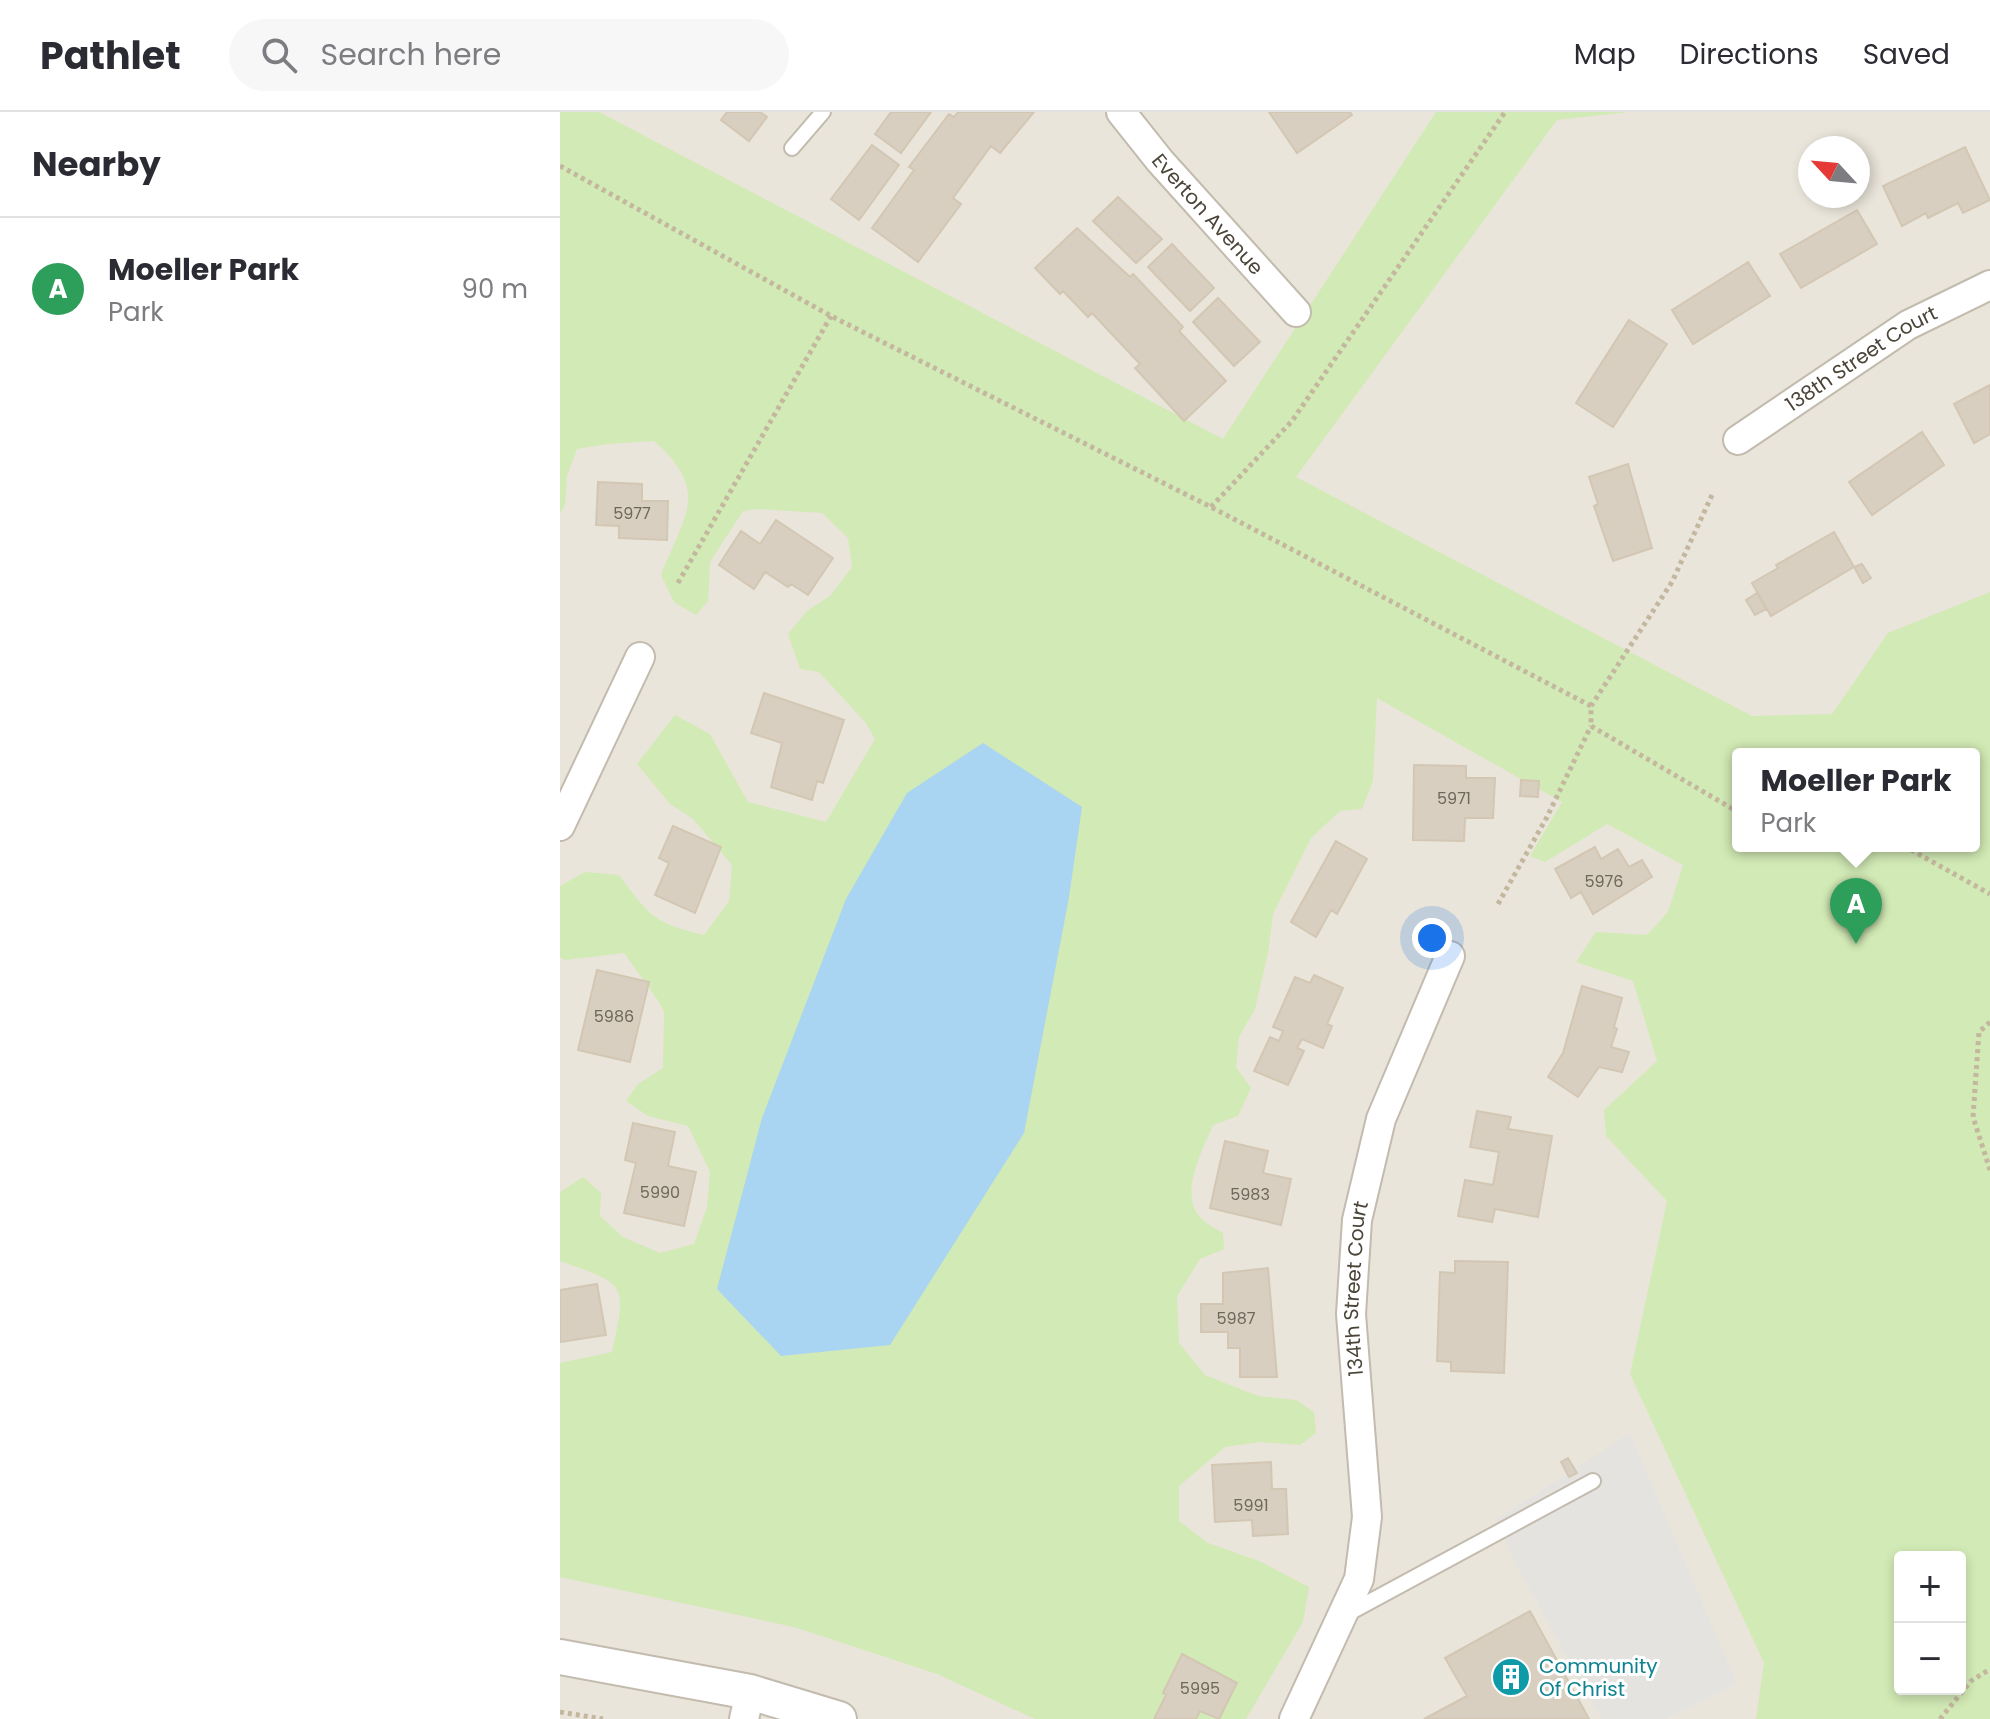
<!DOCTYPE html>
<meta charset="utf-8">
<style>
:root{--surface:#fff;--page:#f7f7f7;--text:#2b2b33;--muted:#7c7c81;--line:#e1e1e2;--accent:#0b8043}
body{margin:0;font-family:Poppins,sans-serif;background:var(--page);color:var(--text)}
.controls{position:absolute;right:24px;bottom:24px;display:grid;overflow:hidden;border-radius:8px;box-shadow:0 4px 12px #0003}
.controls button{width:72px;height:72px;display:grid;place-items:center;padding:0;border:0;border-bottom:2px solid var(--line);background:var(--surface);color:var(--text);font:40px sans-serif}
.compass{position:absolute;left:1238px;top:24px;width:72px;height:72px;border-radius:50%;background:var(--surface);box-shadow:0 4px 12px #0003;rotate:296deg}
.you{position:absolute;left:872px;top:826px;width:28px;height:28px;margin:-20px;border:6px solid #fff;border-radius:50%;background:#1a73e8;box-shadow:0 0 0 12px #1a73e833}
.badge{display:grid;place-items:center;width:52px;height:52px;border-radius:50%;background:var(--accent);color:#fff;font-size:26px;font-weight:700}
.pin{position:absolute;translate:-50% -66px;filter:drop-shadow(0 2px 4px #0008)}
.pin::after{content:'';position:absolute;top:42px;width:28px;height:24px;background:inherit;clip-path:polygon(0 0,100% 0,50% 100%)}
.popup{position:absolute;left:1172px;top:636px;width:248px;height:104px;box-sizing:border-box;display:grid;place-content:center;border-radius:8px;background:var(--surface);filter:drop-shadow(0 2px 6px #0005);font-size:26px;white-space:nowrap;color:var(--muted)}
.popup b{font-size:30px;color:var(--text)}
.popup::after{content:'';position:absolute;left:50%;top:100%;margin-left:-16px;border:16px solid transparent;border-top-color:var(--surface)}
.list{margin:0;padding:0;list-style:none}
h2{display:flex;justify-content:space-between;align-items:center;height:104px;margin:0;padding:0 32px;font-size:34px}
h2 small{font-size:26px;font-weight:400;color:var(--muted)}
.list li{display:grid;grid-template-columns:52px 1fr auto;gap:24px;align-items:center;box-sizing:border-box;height:144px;padding:0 32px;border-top:2px solid var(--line)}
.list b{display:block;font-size:30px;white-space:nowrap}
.list p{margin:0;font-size:26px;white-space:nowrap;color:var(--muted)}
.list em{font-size:26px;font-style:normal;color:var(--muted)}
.icon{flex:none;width:44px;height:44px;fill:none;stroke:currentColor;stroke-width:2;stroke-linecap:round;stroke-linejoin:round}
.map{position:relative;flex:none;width:1430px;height:1607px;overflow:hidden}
header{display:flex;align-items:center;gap:48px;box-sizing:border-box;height:112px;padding:0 40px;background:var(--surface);border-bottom:2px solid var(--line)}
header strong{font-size:38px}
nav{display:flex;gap:44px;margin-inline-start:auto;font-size:28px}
.search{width:560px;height:72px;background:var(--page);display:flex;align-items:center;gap:20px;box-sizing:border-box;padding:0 28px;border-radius:44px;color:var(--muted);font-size:30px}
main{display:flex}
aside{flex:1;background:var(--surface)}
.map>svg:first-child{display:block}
.residential{fill:#eae5da;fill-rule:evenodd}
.green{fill:#d2eab5;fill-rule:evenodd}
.parking{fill:#e5e3e0}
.water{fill:#a9d4f2}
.building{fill:#d8cfc1;stroke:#d3c7b4;stroke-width:2}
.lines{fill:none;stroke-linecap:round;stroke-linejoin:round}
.service-casing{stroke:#c2bbae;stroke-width:18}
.minor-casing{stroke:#c2bbae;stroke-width:32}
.tertiary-casing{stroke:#c2bbae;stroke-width:38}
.path{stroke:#c4b79f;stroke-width:5;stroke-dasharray:4 4;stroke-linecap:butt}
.service{stroke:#fff;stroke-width:14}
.minor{stroke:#fff;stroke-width:28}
.tertiary{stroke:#fff;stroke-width:34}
.labels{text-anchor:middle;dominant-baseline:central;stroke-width:6;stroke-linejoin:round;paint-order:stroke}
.number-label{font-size:16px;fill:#6e675b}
.street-label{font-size:20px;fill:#4b4439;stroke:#fff}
.culture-label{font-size:20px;fill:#0d838f;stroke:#fff;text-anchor:start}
</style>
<header>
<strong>Pathlet</strong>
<div class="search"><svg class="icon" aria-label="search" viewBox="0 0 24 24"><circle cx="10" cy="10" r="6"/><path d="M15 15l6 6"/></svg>Search here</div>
<nav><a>Map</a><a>Directions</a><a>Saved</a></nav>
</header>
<main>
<aside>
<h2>Nearby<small></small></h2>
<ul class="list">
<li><span class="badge" style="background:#2e9e5b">A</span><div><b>Moeller Park</b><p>Park</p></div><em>90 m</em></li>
</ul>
</aside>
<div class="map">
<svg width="1430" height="1607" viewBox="0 0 1430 1607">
<rect width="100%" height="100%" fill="#f6f3ec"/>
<path class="residential" d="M 0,0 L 1430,0 L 1430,1607 L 0,1607 ZM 1250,36 L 1298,36 L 1298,84 L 1250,84 ZM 1178,642 L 1414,642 L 1414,734 L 1178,734 ZM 1340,1445 L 1400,1445 L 1400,1577 L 1340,1577 Z"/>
<path class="green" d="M 0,0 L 39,0 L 663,327 L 876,0 L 1069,0 L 997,8 L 736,365 L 1192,604 L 1272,602 L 1328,521 L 1430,480 L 1430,1607 L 1196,1607 L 1204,1551 L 1070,1262 L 1107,1089 L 1046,1024 L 1044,998 L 1097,949 L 1073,869 L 1016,850 L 1036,820 L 1087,823 L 1108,800 L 1123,753 L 1047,712 L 985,750 L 970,744 L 1002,690 L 817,586 L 813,669 L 802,697 L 780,699 L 751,726 L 713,802 L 708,841 L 695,897 L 679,925 L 676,955 L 691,976 L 678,1004 L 653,1013 C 643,1037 617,1084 642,1107 C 648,1113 656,1117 663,1121 L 664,1137 L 640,1147 L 617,1184 L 619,1231 L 645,1263 L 698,1284 L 736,1288 L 754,1300 L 756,1321 L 740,1333 L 700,1330 L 665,1335 L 619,1374 L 619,1409 L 648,1431 L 699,1449 L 749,1475 L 743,1510 L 686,1607 L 475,1607 L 377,1562 L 234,1515 L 0,1465 L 0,1251 L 52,1240 C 67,1170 67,1173 0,1149 L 0,1080 L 23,1065 L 41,1081 L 40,1104 L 63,1125 L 100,1141 L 134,1132 L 147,1095 L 150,1060 L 128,1014 L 88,1004 L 66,989 L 78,972 L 103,956 L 104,900 L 99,890 L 64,841 L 5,848 L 0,845 L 0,774 L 25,760 L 59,763 C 89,803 93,811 144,823 L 169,789 L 172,753 L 133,707 L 110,692 L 77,652 L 115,603 L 150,622 L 188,690 L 266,710 L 315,627 L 305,610 L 259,560 L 240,557 L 228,522 L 247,499 L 271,483 L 292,455 L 288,426 L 262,401 L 198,397 L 183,399 L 150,450 L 148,489 L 136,503 L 114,490 L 101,463 C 123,405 152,380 94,329 L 48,332 L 17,337 L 7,364 L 5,393 L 0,402 ZM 1178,642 L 1414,642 L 1414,734 L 1178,734 ZM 1340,1445 L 1400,1445 L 1400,1577 L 1340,1577 Z"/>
<path class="parking" d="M 1070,1321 L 1177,1572 L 1107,1607 L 1042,1607 L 957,1455 L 936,1408 Z"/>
<path class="water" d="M 423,631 L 522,695 L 509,785 L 464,1021 L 330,1233 L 221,1244 L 157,1177 L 202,1006 L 286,787 L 347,681 Z"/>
<path class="building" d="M 167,0 L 200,0 L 207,5 L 189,29 L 161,8 Z
M 331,0 L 371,0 L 341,41 L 315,22 Z
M 398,0 L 474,0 L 440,41 L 431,34 L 393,86 L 401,92 L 358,150 L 312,116 L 354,58 L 349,55 L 389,2 L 394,5 Z
M 709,0 L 790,0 L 792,3 L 737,41 Z
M 312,33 L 339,53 L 299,108 L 271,87 Z
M 1405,35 L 1430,88 L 1403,101 L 1398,91 L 1368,106 L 1366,101 L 1342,114 L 1323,74 Z
M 558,85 L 602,127 L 576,151 L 533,109 Z
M 1297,98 L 1317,132 L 1241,176 L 1220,142 Z
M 517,116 L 570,165 L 573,162 L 623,215 L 619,219 L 666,269 L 624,309 L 575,256 L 580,252 L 532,201 L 528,205 L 503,179 L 500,182 L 475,156 Z
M 612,132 L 654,176 L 630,199 L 588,155 Z
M 1188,150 L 1210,184 L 1133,232 L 1112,198 Z
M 658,186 L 700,230 L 674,254 L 633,210 Z
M 1069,208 L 1107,232 L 1053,315 L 1016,291 Z
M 1430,273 L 1430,322 L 1414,331 L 1394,292 Z
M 1362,320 L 1384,353 L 1312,403 L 1289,370 Z
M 1068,352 L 1092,436 L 1053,449 L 1034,394 L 1038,392 L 1029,365 Z
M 38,370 L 82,372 L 82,389 L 108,389 L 107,428 L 59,426 L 59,414 L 36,413 Z
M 216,408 L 273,446 L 248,483 L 231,472 L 228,475 L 205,460 L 194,477 L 159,453 L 181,419 L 200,432 Z
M 1274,420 L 1294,455 L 1211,504 L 1192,471 L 1218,456 L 1216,453 Z
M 1302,452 L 1311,466 L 1303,471 L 1294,455 Z
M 1197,481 L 1206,497 L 1195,503 L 1186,488 Z
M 204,581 L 284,608 L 263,671 L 257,669 L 252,688 L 211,675 L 222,631 L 191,621 Z
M 854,653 L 906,654 L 906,666 L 935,666 L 933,706 L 905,706 L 904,729 L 853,728 Z
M 961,668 L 979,669 L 978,685 L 960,684 Z
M 113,714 L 161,735 L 135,801 L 95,783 L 109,751 L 99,746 Z
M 776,729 L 807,747 L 777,802 L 771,798 L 756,825 L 731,810 Z
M 1035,735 L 1041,747 L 1058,737 L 1069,755 L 1082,748 L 1092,765 L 1033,802 L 1021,780 L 1011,786 L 995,757 Z
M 37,858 L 89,870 L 70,950 L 18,938 Z
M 754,863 L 783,876 L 767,912 L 772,914 L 763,936 L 742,927 L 737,936 L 744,939 L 728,973 L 694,959 L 710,925 L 719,929 L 723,919 L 713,915 L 735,865 L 750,871 Z
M 1022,874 L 1062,886 L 1054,915 L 1057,917 L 1051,935 L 1069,940 L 1062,960 L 1039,955 L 1018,985 L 988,965 L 1003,941 Z
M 917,999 L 951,1005 L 948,1017 L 992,1024 L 978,1105 L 935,1097 L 932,1110 L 898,1104 L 905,1068 L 933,1073 L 939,1040 L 910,1035 Z
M 73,1011 L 115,1020 L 108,1054 L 136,1060 L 124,1114 L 64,1101 L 76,1051 L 65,1048 Z
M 665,1029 L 708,1039 L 703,1061 L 731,1067 L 721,1113 L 650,1096 Z
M 895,1149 L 948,1150 L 944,1261 L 891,1259 L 891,1250 L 877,1249 L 880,1160 L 895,1161 Z
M 708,1156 L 717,1265 L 680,1265 L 680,1236 L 668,1236 L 668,1220 L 641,1220 L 641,1192 L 663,1192 L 663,1161 Z
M 37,1172 L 46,1223 L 0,1230 L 0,1178 Z
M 1008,1346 L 1017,1361 L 1009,1365 L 1001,1350 Z
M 711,1350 L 712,1377 L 726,1377 L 728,1422 L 693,1424 L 692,1408 L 655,1410 L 652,1353 Z
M 970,1499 L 1029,1607 L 864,1607 L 907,1584 L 885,1546 Z
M 622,1542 L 677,1571 L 659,1607 L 640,1599 L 636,1607 L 594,1607 L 606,1583 L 603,1581 Z"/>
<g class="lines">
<g class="service-casing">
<path id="service" d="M 232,36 L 263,0
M 787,1502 L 1033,1369"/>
</g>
<g class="minor-casing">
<g id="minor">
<path id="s1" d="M 561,0 L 600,49 L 736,200"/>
<path id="s2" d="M 1178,328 L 1348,213 L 1430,173"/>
<path d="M 0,714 L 80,545"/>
<path d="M 184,1607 L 190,1580"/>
<path id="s3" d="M 734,1607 L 799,1467 L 807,1405 L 791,1202 L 797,1108 L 821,1007 L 890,844"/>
</g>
</g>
<g class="tertiary-casing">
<path id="tertiary" d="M 0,1545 L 190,1580 L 279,1607"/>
</g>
<path class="path" d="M 0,54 L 271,204 L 651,395 L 1031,594
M 1152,383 L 1112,470 L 1031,594 L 1031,614 L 1178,700
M 651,395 L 732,309 L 945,0
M 118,471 L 271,204
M 1344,734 L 1430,782
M 938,792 L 987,705 L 1031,614
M 1430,910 L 1419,920 L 1413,1005 L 1430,1058
M 0,1600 L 43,1607
M 1380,1607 L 1411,1569 L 1430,1557"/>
<use href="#service" class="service"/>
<use href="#minor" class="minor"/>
<use href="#tertiary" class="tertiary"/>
</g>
<defs>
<g id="building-disc" transform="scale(2)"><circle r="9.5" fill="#0f9aa8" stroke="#fff"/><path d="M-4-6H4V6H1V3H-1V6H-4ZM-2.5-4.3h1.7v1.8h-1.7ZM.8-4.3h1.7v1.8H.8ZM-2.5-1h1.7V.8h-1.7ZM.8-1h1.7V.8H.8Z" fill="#fff"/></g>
</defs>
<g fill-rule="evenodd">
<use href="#building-disc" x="951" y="1565"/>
</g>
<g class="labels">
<g class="number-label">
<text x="72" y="401">5977</text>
<text x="894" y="686">5971</text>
<text x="1044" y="769">5976</text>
<text x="54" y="904">5986</text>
<text x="100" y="1080">5990</text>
<text x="690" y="1082">5983</text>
<text x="676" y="1206">5987</text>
<text x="691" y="1393">5991</text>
<text x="640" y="1576">5995</text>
</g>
<g class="street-label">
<text stroke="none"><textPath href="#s1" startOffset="134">Everton Avenue</textPath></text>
<text stroke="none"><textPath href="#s2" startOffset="148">138th Street Court</textPath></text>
<text stroke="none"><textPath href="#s3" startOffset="446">134th Street Court</textPath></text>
</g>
<g class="culture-label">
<text x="979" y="1554">Community<tspan x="979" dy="23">Of Christ</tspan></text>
</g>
</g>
</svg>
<div class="controls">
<button>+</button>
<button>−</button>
</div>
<svg class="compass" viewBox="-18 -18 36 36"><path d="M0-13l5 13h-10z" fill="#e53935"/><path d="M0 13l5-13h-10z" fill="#7c7c81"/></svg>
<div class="you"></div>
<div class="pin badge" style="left:1296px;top:832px;background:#2e9e5b">A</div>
<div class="popup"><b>Moeller Park</b>Park</div>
</div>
</main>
